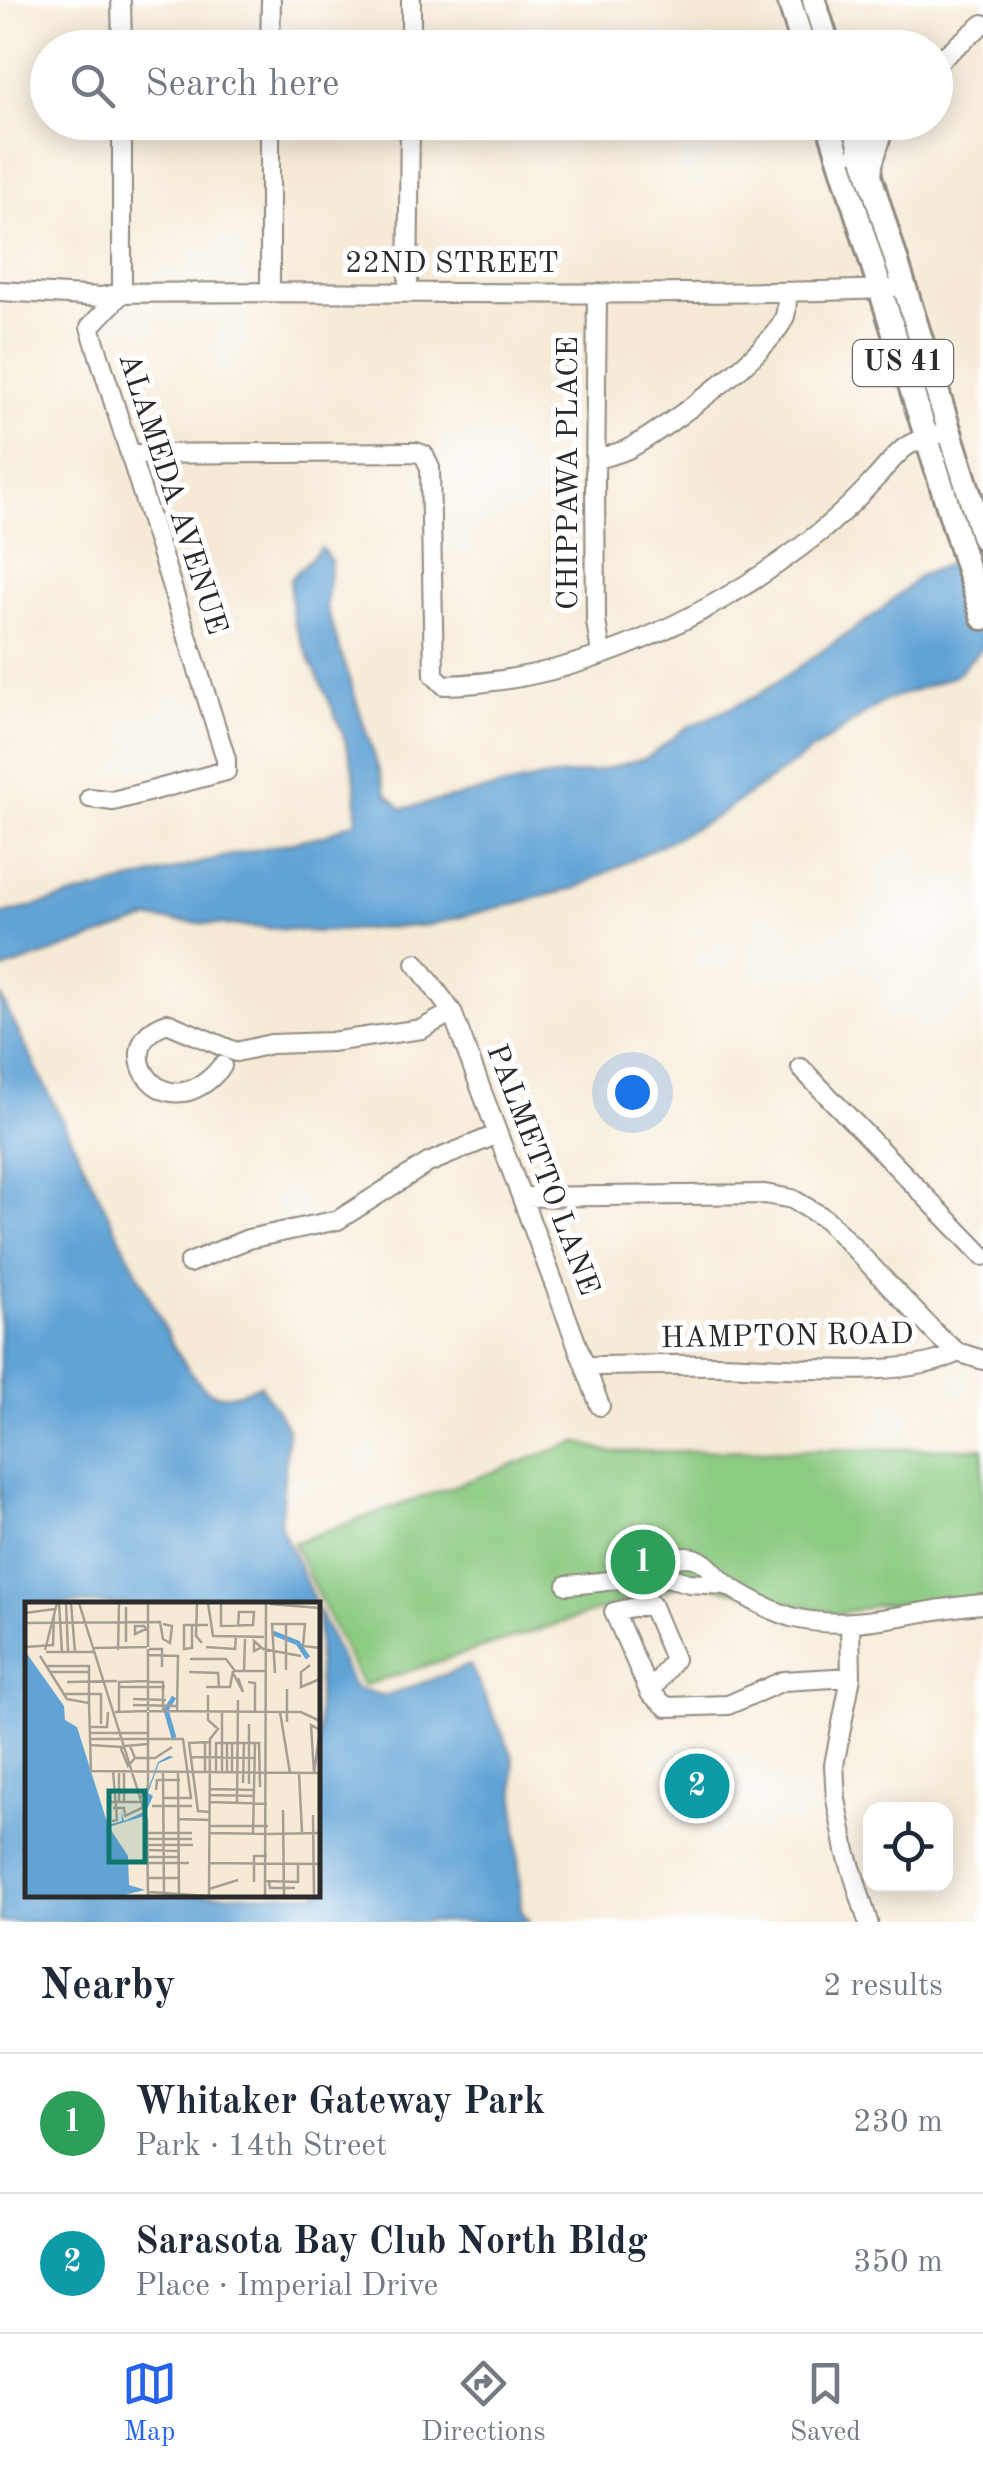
<!DOCTYPE html>
<meta charset="utf-8">
<style>
:root{--surface:#fff;--page:#f6f6f7;--text:#1f2937;--muted:#747a83;--line:#e0e1e3;--accent:#2563eb}
body{margin:0;font-family:"Old Standard TT",serif;background:var(--page);color:var(--text)}
.controls{position:absolute;right:30px;bottom:30px;display:grid;overflow:hidden;border-radius:20px;box-shadow:0 5px 25px #0003}
.controls button{width:90px;height:90px;display:grid;place-items:center;padding:0;border:0;border-bottom:2px solid var(--line);background:var(--surface);color:var(--text);font:50px sans-serif}
.you{position:absolute;left:632px;top:1092px;width:35px;height:35px;margin:-25px;border:8px solid #fff;border-radius:50%;background:#1a73e8;box-shadow:0 0 0 15px #1a73e833}
.badge{display:grid;place-items:center;width:65px;height:65px;border-radius:50%;background:var(--accent);color:#fff;font-size:32px;font-weight:700}
.pin{position:absolute;translate:-50% -50%;border:5px solid #fff;box-shadow:0 2px 10px #0006}
.list{margin:0;padding:0;list-style:none}
h2{display:flex;justify-content:space-between;align-items:center;height:130px;margin:0;padding:0 40px;font-size:42px}
h2 small{font-size:32px;font-weight:400;color:var(--muted)}
.list li{display:grid;grid-template-columns:65px 1fr auto;gap:30px;align-items:center;box-sizing:border-box;height:140px;padding:0 40px;border-top:2px solid var(--line)}
.list b{display:block;font-size:38px;white-space:nowrap}
.list p{margin:0;font-size:32px;white-space:nowrap;color:var(--muted)}
.list em{font-size:32px;font-style:normal;color:var(--muted)}
.icon{flex:none;width:55px;height:55px;fill:none;stroke:currentColor;stroke-width:2;stroke-linecap:round;stroke-linejoin:round}
.map{position:relative;flex:none;width:983px;height:1922px;overflow:hidden}
.search{position:absolute;background:var(--surface);box-shadow:0 5px 25px #0003;left:30px;right:30px;top:30px;height:110px;display:flex;align-items:center;gap:25px;box-sizing:border-box;padding:0 35px;border-radius:55px;color:var(--muted);font-size:38px}
.sheet{height:410px;background:var(--surface)}
nav{display:flex;justify-content:space-around;align-items:center;box-sizing:border-box;height:140px;border-top:2px solid var(--line);background:var(--surface);font-size:28px;color:var(--muted)}
nav a{display:grid;justify-items:center;gap:5px}
nav .on{color:var(--accent)}
.map>svg:first-child{display:block}
.green{fill:#8ccb82;stroke:#5c7b56;stroke-width:2.5}
.water{fill:#61a3d5;stroke:#466780;stroke-width:2.5}
.lines{fill:none;stroke-linecap:round;stroke-linejoin:round}
.minor-casing{stroke:#908a80;stroke-width:22}
.major-casing{stroke:#908a80;stroke-width:28}
.minor{stroke:#fff;stroke-width:18}
.major{stroke:#fff;stroke-width:22}
.labels{text-anchor:middle;dominant-baseline:central;stroke-width:10;stroke-linejoin:round;paint-order:stroke}
.shield{fill:#fff;stroke:#6b6b6b;stroke-width:2.5}
.shield-label{font-size:28px;font-weight:bold;fill:#2b2b2b}
.street-label{font-size:30px;fill:#2b2b2b;stroke:#fff}
.inset-river{fill:none;stroke:#61a3d5;stroke-width:5}
.inset-road{fill:none;stroke:#a59e92;stroke-width:2.5}
.view{fill:#0f766e;fill-opacity:0.15;stroke:#0f766e;stroke-width:5}
.inset-edge{fill:none;stroke:#2b2b2b;stroke-width:5}
</style>
<div class="map">
<svg width="983" height="1922" viewBox="0 0 983 1922">
<rect width="100%" height="100%" fill="#fff"/>
<filter id="ink" filterUnits="userSpaceOnUse"><feTurbulence type="fractalNoise" baseFrequency=".01" numOctaves="2"/><feDisplacementMap in="SourceGraphic" scale="20" xChannelSelector="R" yChannelSelector="G"/><feConvolveMatrix kernelMatrix="1 2 1 2 8 2 1 2 1" color-interpolation-filters="sRGB"/></filter>
<filter id="wash" filterUnits="userSpaceOnUse"><feTurbulence type="fractalNoise" baseFrequency=".0048" numOctaves="4" result="noise"/><feDisplacementMap in="SourceGraphic" scale="40" xChannelSelector="R" yChannelSelector="G"/><feGaussianBlur stdDeviation="2.25" result="paint"/><feColorMatrix in="noise" values="0 0 0 0 0 0 0 0 0 0 0 0 0 0 0 0 0 1.4 0 .05"/><feComposite in="paint" operator="in"/></filter>
<g filter="url(#wash)">
<rect width="100%" height="100%" fill="#f6ead6"/>
<path class="green" d="M 577,1442 L 610,1452 L 983,1448 L 983,1600 L 878,1605 L 837,1614 L 692,1581 L 362,1686 L 293,1543 Z"/>
<path class="water" d="M 321,548 L 331,561 L 326,607 L 386,793 L 402,809 L 542,778 L 593,772 L 647,758 L 686,728 L 757,696 L 880,611 L 921,575 L 983,550 L 983,647 L 955,676 L 884,701 L 714,818 L 576,888 L 429,925 L 319,932 L 148,919 L 0,971 L 0,915 L 231,855 L 325,835 L 356,821 C 364,752 319,687 295,625 C 290,611 291,593 290,579 Z
M 0,995 L 176,1351 C 203,1390 210,1408 260,1385 L 288,1428 L 280,1525 L 316,1604 L 28,1604 L 28,1894 L 318,1894 L 318,1609 L 354,1689 L 387,1696 L 470,1665 L 513,1756 L 521,1910 L 529,1922 L 0,1922 Z"/>
</g>
<g filter="url(#ink)">
<g class="lines">
<g class="minor-casing">
<path id="minor" d="M 121,0 L 122,48
M 270,48 L 271,0
M 411,48 L 411,0
M 936,63 L 983,24
M 270,122 L 270,292
M 857,153 L 881,122
M 872,180 L 873,164 L 886,123
M 0,291 L 101,297 L 122,293 C 377,290 633,298 889,289
M 408,291 L 410,122
M 597,293 L 595,482 L 596,621 L 601,653
M 130,454 L 416,452 L 424,455 L 430,468 L 434,675 L 444,685 C 579,682 715,616 820,532 C 839,516 858,498 875,479 C 885,469 895,454 907,446 C 919,439 936,435 950,431
M 596,459 C 608,456 621,453 632,447 C 667,427 772,352 785,316 C 787,309 787,300 787,293
M 90,798 L 113,801 L 226,771 L 226,759 L 90,327 L 122,293 L 122,122
M 416,963 L 452,1012 L 600,1406
M 222,1066 C 165,1137 103,1045 167,1023 L 236,1052 L 271,1044 L 331,1042 L 422,1029 L 452,1012
M 801,1068 L 983,1256
M 522,1197 L 765,1194 L 792,1199 L 826,1219 L 940,1338 L 957,1352
M 189,1263 L 248,1239 L 338,1220 L 428,1163 L 498,1134
M 587,1366 C 631,1366 676,1364 719,1365 C 774,1366 914,1381 957,1352 L 983,1360
M 645,1571 L 689,1583 L 726,1585
M 567,1585 C 593,1583 619,1581 643,1572 C 659,1566 668,1557 686,1557 C 709,1558 712,1575 729,1586 C 747,1598 771,1610 791,1617 C 852,1634 921,1608 983,1604
M 850,1623 L 851,1677 L 834,1765 L 836,1799 L 846,1851 L 868,1922
M 650,1693 L 674,1659 L 651,1604 L 614,1612 L 650,1693 L 667,1707 L 728,1705 L 783,1681 L 851,1677"/>
</g>
<g class="major-casing">
<path id="major" d="M 789,0 L 804,48
M 814,0 L 829,48
M 828,122 L 983,618
M 853,122 L 983,538"/>
</g>
<use href="#minor" class="minor"/>
<use href="#major" class="major"/>
</g>
</g>
<g class="labels">
<rect class="shield" x="853" y="340" width="100" height="46" rx="8"/>
<g class="shield-label">
<text x="903" y="363">US 41</text>
</g>
<g class="street-label">
<text x="452" y="264">22ND STREET</text>
<text transform="translate(569 473) rotate(-90)">CHIPPAWA PLACE</text>
<text transform="translate(172 494) rotate(72)">ALAMEDA AVENUE</text>
<text transform="translate(542 1170) rotate(69)">PALMETTO LANE</text>
<text transform="translate(787 1337) rotate(-1)">HAMPTON ROAD</text>
</g>
</g>
<g transform="translate(25 1602)">
<rect width="295" height="295" fill="#f6ead6"/>
<path d="M 0,49 L 39,104 L 40,118 L 52,125 L 83,223 L 97,219 L 96,209 L 99,219 L 121,209 L 121,193 L 133,160 L 144,154 L 149,155 L 134,161 L 123,191 L 128,194 L 119,214 L 84,225 L 103,254 L 104,283 L 120,288 L 95,294 L 0,294 Z" fill="#61a3d5"/>
<path class="inset-river" d="M 248,31 L 273,41 L 283,56M 149,136 L 141,108 L 149,95"/>
<path class="inset-road" d="M 34,1 L 37,50M 41,1 L 43,50M 46,1 L 50,50M 54,1 L 122,218 L 123,294M 172,1 L 171,34 L 177,41M 183,1 L 188,34 L 239,35M 196,1 L 196,24 L 228,23 L 229,10 L 214,10 L 213,23M 245,2 L 295,6M 101,5 L 101,40M 0,11 L 30,7M 0,21 L 135,20 L 138,37 L 145,41 L 147,24 L 138,22M 167,23 L 167,46 L 159,47 L 159,23 L 183,23M 110,24 L 119,24 L 121,27 L 110,32 ZM 0,45 L 28,43 L 29,12M 123,45 L 123,1M 181,45 L 210,47 L 211,34M 69,46 L 122,45M 235,46 L 229,49 L 229,39 L 238,47 L 276,54M 124,47 L 137,47 L 137,65M 20,48 L 32,1M 93,48 L 94,1M 21,50 L 69,50M 123,53 L 153,54 L 152,110M 15,54 L 42,97 L 64,101 L 66,169 L 295,171M 165,57 L 201,57 L 210,69 L 241,69M 285,63 L 276,70 L 276,85 L 295,77M 22,64 L 64,64 L 64,100M 261,68 L 261,21M 219,69 L 220,37M 26,70 L 64,70M 164,70 L 193,71 L 194,85M 208,71 L 218,90 L 213,76M 250,71 L 247,22 L 280,22 L 278,44 L 295,46M 42,80 L 92,79M 123,80 L 138,80 L 138,110M 223,80 L 230,81 L 230,110M 94,85 L 140,85M 181,85 L 205,85 L 208,69M 39,92 L 76,92 L 76,122M 183,93 L 183,118 L 193,127 L 185,137 L 184,294M 108,97 L 141,98M 108,103 L 152,104M 123,109 L 123,47M 124,109 L 276,110 L 295,119M 90,110 L 122,109M 94,110 L 94,80 L 123,79M 197,110 L 197,171M 255,110 L 265,171M 262,120 L 262,87M 64,125 L 82,125 L 83,110M 64,131 L 123,131M 64,137 L 158,137 L 166,196 L 138,196M 180,140 L 180,171M 202,141 L 202,171M 207,141 L 207,171M 64,143 L 97,145M 105,144 L 110,156 L 103,164 L 96,147 L 100,144 L 123,142M 166,155 L 230,156M 110,156 L 130,156 L 147,145M 138,170 L 139,294M 153,171 L 154,294M 191,171 L 191,141 L 234,141 L 235,185M 274,171 L 277,230M 289,171 L 286,123 L 295,128 L 289,171M 218,181 L 219,140M 224,182 L 224,122M 185,187 L 229,188M 131,188 L 132,178 L 155,178M 185,193 L 229,194M 115,196 L 123,185 L 123,110M 82,200 L 116,200M 94,200 L 94,169M 99,200 L 99,169M 185,200 L 242,202M 212,201 L 213,98M 127,204 L 167,204M 88,206 L 99,206 L 100,214 L 117,206M 258,208 L 259,294M 185,210 L 173,209 L 164,141 L 185,140M 288,213 L 289,294M 153,217 L 185,218M 87,219 L 92,218 L 88,169M 185,224 L 243,224M 123,231 L 167,231M 185,231 L 243,232M 228,232 L 230,141M 243,232 L 295,231M 123,237 L 167,237M 123,243 L 168,243M 124,248 L 154,249M 123,255 L 154,255M 123,261 L 164,261M 184,261 L 295,262M 123,276 L 154,276M 240,279 L 273,280 L 273,262M 229,280 L 229,254 L 242,254M 244,280 L 245,286 L 270,286M 184,287 L 213,278M 124,290 L 183,294M 240,294 L 241,1"/>
<path class="view" d="M 84,189 L 120,189 L 120,260 L 84,260 Z"/>
<rect width="295" height="295" class="inset-edge"/>
</g>
</svg>
<div class="controls">
<button><svg class="icon" aria-label="locate" viewBox="0 0 24 24"><circle cx="12" cy="12" r="6"/><path d="M12 2v4M12 18v4M2 12h4M18 12h4"/></svg></button>
</div>
<div class="you"></div>
<div class="pin badge" style="left:643px;top:1562px;background:#2e9e5b">1</div>
<div class="pin badge" style="left:697px;top:1786px;background:#0f9aa8">2</div>
<div class="search"><svg class="icon" aria-label="search" viewBox="0 0 24 24"><circle cx="10" cy="10" r="6"/><path d="M15 15l6 6"/></svg>Search here</div>
</div>
<section class="sheet">
<h2>Nearby<small>2 results</small></h2>
<ul class="list">
<li><span class="badge" style="background:#2e9e5b">1</span><div><b>Whitaker Gateway Park</b><p>Park · 14th Street</p></div><em>230 m</em></li>
<li><span class="badge" style="background:#0f9aa8">2</span><div><b>Sarasota Bay Club North Bldg</b><p>Place · Imperial Drive</p></div><em>350 m</em></li>
</ul>
</section>
<nav>
<a class="on"><svg class="icon" aria-label="map" viewBox="0 0 24 24"><path d="M3 6l6-2 6 2 6-2v14l-6 2-6-2-6 2zM9 4v14M15 6v14"/></svg>Map</a>
<a><svg class="icon" aria-label="directions" viewBox="0 0 24 24"><path d="M12 3l9 9-9 9-9-9zM9 14v-3h6M13 9l2 2-2 2"/></svg>Directions</a>
<a><svg class="icon" aria-label="saved" viewBox="0 0 24 24"><path d="M7 4h10v16l-5-4-5 4z"/></svg>Saved</a>
</nav>
